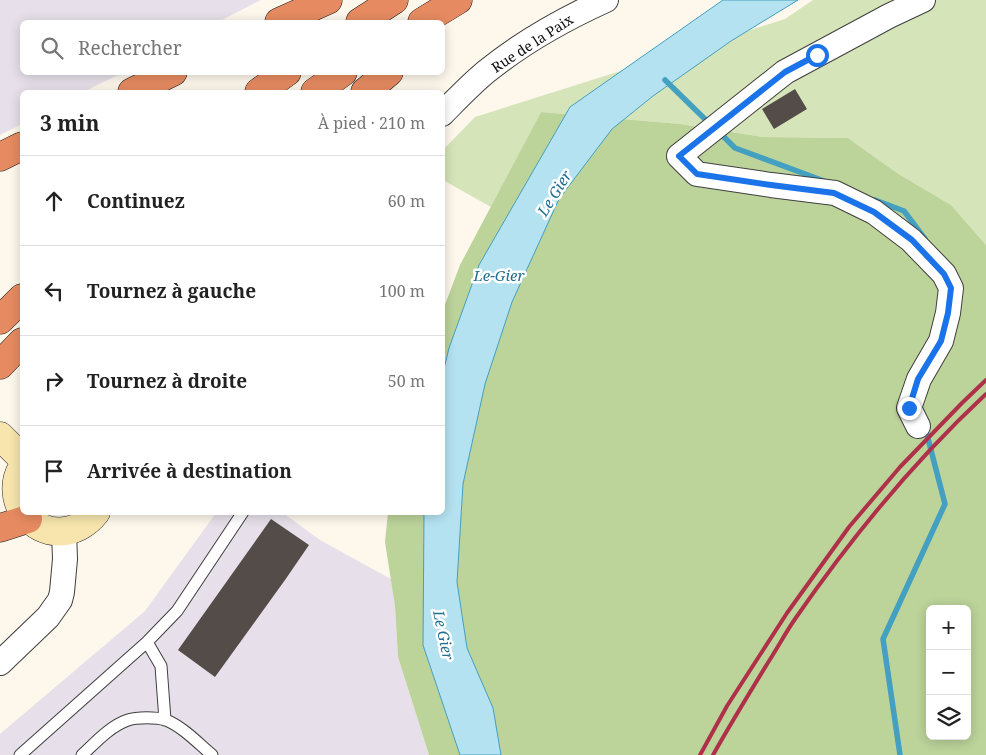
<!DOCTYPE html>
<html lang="fr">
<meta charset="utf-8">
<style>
:root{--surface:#fff;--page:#f6f6f6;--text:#222;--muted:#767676;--line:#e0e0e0}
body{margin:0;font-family:"Noto Serif",serif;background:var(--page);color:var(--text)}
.controls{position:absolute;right:15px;bottom:15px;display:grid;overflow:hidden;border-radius:8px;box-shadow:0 2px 12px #0003}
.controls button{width:45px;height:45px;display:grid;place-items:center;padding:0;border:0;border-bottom:1px solid var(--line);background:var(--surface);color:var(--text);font:25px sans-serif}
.stop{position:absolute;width:15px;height:15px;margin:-11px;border:4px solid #1a73e8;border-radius:50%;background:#fff}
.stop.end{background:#1a73e8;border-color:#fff;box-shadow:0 1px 5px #0008}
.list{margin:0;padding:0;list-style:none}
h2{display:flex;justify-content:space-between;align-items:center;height:65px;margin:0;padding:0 20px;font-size:21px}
h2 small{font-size:16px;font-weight:400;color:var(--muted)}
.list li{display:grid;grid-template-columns:32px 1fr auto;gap:15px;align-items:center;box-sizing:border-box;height:90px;padding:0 20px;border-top:1px solid var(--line)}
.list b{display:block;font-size:19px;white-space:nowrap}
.list em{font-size:16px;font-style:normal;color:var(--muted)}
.icon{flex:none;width:28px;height:28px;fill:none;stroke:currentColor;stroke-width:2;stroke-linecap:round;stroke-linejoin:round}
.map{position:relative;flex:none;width:986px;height:755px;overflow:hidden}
.search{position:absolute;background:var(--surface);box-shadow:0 2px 12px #0003;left:20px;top:20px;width:425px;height:55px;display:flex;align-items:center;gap:12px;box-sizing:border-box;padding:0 18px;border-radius:8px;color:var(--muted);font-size:19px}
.panel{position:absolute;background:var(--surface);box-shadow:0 2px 12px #0003;left:20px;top:90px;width:425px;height:425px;border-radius:8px}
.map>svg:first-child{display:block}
.industrial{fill:#e7e0ea}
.green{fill:#d5e4b9}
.forest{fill:#bcd39a;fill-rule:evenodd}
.water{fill:#b5e2f0;stroke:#43a0c0}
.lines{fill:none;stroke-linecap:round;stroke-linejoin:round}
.stream{stroke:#43a0c0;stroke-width:5.5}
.building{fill:#534c49}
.lane-casing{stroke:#3f3f3f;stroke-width:13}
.street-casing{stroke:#3f3f3f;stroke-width:26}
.secondary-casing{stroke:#2e2e2e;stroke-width:29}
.highway-casing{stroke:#1d1d1d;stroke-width:29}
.lane{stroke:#fff;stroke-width:11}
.street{stroke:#fff;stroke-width:24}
.secondary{stroke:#f7e5ad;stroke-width:28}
.highway{stroke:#e68b61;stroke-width:28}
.rail{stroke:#ae3149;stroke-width:4}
.route{stroke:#1a73e8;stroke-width:6}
.labels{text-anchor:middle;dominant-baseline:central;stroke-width:5;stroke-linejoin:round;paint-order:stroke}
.street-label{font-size:14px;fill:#0c0c0c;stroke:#fff}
.water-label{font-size:15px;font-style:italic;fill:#217091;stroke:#fff}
</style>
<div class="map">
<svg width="986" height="755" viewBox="0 0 986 755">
<rect width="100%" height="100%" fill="#fdf7ec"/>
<path class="industrial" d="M 0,0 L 261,0 L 218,22 L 22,22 L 22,72 L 122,73 L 83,92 L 22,92 L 22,124 L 0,135 Z
M 216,513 L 283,513 L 320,540 L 391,579 L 395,606 L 398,657 L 429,755 L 0,755 L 0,734 L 145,611 Z"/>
<path class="green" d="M 813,0 L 986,0 L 986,245 L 951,205 L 897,173 L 848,138 L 763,137 L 680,124 L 541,112 L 491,207 L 443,180 L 442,151 L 475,117 L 785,19 Z"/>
<path class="forest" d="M 541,112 L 680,124 L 763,137 L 848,138 L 897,173 L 951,205 L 986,245 L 986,755 L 429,755 L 398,657 L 395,606 L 385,542 L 388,513 L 442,512 L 443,310 L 460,265 ZM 930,609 L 967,609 L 967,736 L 930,736 Z"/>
<path class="water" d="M 723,0 L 798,0 L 731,41 L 653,96 L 612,129 L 559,199 L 512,302 L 485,384 L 463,484 L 457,582 L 467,648 L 493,708 L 501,755 L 460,755 L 423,645 L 424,513 L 442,512 L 443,373 L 449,348 L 479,265 L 570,107 Z"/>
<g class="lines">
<path class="stream" d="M 665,80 L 710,124
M 719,132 L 735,148 L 824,181
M 875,200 L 904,211 L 925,239
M 900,755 L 883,639 L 945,504 L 925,427"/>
</g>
<path class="building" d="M 795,89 L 807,109 L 774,129 L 762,109 Z
M 271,519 L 309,545 L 285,580 L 215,677 L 178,650 Z"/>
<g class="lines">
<g class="lane-casing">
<path id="lane" d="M 147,642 L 161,666 L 165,720
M 20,755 L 147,642 L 177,611 L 243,512
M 82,755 C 95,743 110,726 128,720 C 137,717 156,717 166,720 C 183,727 198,743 212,755"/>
</g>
<g class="street-casing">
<path id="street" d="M 442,114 C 457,99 471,84 487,71 C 523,42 564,19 606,0
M 918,426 L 909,408 L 919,379 L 941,341 L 948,313 L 951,288 L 944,274 L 911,240 L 874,212 L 835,193 L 771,185 L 697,174 L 679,156 L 785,72 L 889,16 L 923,0
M 0,663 L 48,617 L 60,600 L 62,592 L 65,559 L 64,532"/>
</g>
<g class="secondary-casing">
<path id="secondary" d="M 0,436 L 22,458
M 22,468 C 14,481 15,497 22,510
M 24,512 C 42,539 77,537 96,512"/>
</g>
<g class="highway-casing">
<path id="highway" d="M 279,22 L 328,0
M 360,22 L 394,0
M 422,22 L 458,0
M 132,92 L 173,72
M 259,92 L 287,72
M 315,92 L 343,72
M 365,92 L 389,72
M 0,157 L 22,146
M 0,320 L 22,298
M 0,365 L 22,342
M 0,528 L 28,519"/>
</g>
<use href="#lane" class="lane"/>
<use href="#street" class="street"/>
<use href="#secondary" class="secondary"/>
<use href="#highway" class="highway"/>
<path class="rail" d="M 700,755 L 727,706 L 787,613 L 849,527 L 900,467 L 962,403 L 986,380
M 713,755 C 731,723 750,692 769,661 C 778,647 786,632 795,619 C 851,538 914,461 986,394"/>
</g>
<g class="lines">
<path class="route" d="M 817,55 L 785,72 L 679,156 L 697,174 L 771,185 L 834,193 L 874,212 L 912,240 L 944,274 L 951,288 L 948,313 L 941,341 L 918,379 L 909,408"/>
</g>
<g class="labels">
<g class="street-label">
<text transform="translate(532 43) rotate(-33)">Rue de la Paix</text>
</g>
<g class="water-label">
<text transform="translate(554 193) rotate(-58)">Le Gier</text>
<text x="499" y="275">Le-Gier</text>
<text transform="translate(444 635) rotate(78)">Le Gier</text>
</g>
</g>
</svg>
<div class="controls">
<button>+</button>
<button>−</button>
<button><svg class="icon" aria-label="layers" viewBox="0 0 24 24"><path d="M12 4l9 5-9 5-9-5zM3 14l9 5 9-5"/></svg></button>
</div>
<div class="stop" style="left:817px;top:55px"></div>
<div class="stop end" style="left:909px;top:408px"></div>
<div class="search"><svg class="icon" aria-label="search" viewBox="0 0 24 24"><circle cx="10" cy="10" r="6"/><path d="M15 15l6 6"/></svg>Rechercher</div>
<section class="panel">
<h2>3 min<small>À pied · 210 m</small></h2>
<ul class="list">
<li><svg class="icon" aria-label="ahead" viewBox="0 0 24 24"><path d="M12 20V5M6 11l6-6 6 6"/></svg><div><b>Continuez</b></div><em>60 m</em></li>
<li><svg class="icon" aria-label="left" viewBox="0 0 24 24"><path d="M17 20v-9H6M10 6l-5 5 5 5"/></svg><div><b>Tournez à gauche</b></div><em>100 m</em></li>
<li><svg class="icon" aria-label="right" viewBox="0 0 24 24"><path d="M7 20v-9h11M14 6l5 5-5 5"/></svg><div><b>Tournez à droite</b></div><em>50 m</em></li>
<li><svg class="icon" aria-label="arrive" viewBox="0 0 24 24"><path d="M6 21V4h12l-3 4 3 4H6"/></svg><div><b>Arrivée à destination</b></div></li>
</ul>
</section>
</div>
